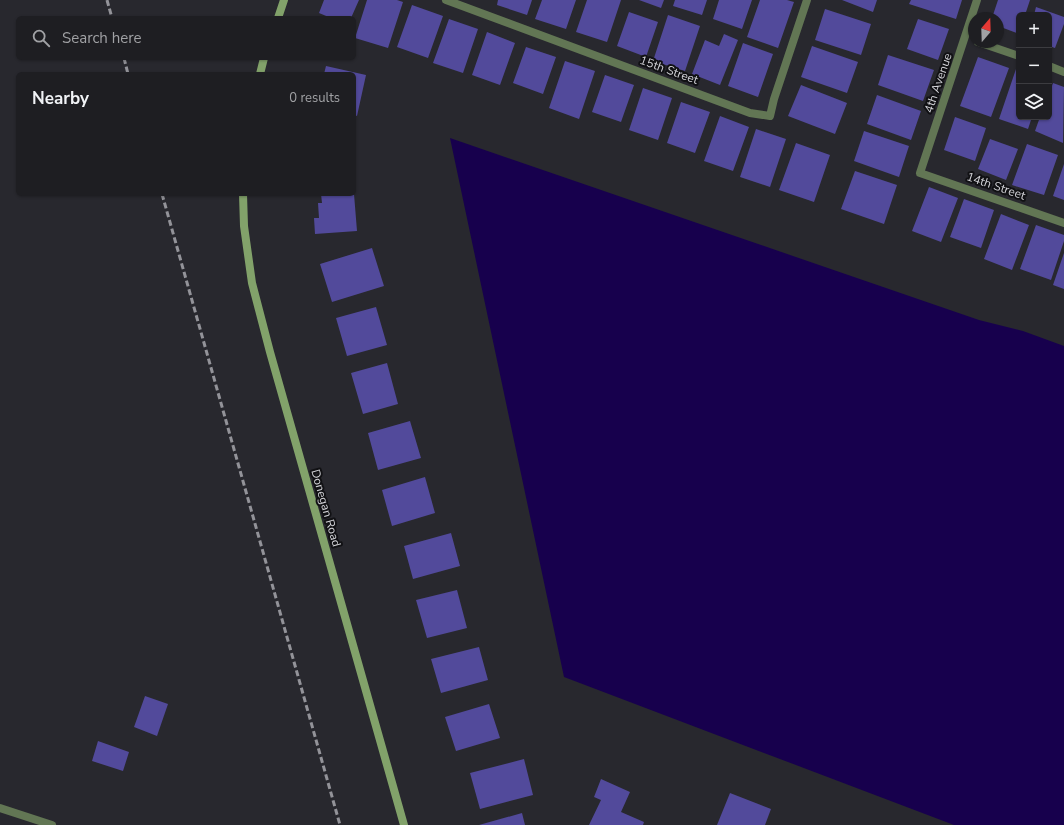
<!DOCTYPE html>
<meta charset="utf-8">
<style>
:root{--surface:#1e1e22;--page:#2b2b2f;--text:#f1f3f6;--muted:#a1a2a5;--line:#3c3c40}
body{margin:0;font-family:"Nunito Sans",sans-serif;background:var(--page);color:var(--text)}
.controls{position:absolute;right:12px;top:12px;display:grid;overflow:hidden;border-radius:6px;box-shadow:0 1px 3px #0004}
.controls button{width:36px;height:36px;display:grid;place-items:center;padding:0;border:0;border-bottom:1px solid var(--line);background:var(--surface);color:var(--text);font:20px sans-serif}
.compass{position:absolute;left:968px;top:12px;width:36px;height:36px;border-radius:50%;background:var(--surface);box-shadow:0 1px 3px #0004;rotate:19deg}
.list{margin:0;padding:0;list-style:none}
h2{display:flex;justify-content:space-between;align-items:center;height:52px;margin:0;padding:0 16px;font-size:17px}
h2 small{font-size:13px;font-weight:400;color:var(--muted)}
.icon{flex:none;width:22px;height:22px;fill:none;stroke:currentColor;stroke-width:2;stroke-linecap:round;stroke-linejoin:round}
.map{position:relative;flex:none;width:1064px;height:825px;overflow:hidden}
.search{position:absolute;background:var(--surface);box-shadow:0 1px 3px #0004;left:16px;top:16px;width:340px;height:44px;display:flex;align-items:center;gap:10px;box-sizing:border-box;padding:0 14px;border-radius:6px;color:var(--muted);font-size:15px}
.panel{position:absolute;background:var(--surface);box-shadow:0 1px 3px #0004;left:16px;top:72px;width:340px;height:124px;border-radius:6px}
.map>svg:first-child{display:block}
.water{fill:#17004d}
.building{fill:#524a9b}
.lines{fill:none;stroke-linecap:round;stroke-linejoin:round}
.lane{stroke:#627654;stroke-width:8}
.street{stroke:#627654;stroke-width:8}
.secondary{stroke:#82a26a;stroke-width:8}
.rail{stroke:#939399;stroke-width:3;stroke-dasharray:6 3;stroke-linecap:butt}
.labels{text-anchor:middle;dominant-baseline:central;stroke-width:4;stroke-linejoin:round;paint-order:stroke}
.street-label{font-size:12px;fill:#d3d3d8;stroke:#111114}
</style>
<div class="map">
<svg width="1064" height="825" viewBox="0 0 1064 825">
<rect width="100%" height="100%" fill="#28282e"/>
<path class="water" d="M 450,138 L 979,320 L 1023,331 L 1064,346 L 1064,825 L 954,825 L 564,677 Z"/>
<path class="building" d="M 324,0 L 359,0 L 351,18 L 331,18 L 319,13 Z
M 367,0 L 397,0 L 403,2 L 388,48 L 355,38 Z
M 498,0 L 532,0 L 527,15 L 497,5 Z
M 542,0 L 576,0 L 566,29 L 535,19 Z
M 587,0 L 621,0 L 607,42 L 576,32 Z
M 639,0 L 664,0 L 661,8 Z
M 675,0 L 707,0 L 702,15 L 673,6 Z
M 719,0 L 752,0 L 742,29 L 713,19 Z
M 760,0 L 787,0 L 794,2 L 778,48 L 747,37 Z
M 842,0 L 877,0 L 873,12 Z
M 911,0 L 962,0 L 956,19 L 909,4 Z
M 998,0 L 1030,0 L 1025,15 L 1019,15 L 1019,34 L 998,26 L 998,18 L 992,18 Z
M 412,5 L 443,16 L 428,58 L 397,47 Z
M 1036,7 L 1064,17 L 1064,24 L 1055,48 L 1049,46 L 1049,15 L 1034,15 Z
M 825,9 L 871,24 L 861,55 L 815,40 Z
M 629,12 L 658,22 L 646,57 L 617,46 Z
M 668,15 L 700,26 L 685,71 L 653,61 Z
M 449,19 L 478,29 L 463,73 L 433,63 Z
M 918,19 L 949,29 L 938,60 L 907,49 Z
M 487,32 L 515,43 L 500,85 L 472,75 Z
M 724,34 L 738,40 L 720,85 L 692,74 L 705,40 L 719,46 Z
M 743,43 L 773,54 L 758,97 L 728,86 Z
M 812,46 L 858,62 L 847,93 L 801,77 Z
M 526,47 L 556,57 L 543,94 L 513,83 Z
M 888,55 L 934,70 L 923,101 L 878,85 Z
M 978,57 L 1009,68 L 991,117 L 960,106 Z
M 565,61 L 595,71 L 579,119 L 549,108 Z
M 326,66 L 366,75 L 357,116 L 354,115 L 354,74 L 324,74 Z
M 1016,69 L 1019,70 L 1019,117 L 1032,117 L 1028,129 L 999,119 Z
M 605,75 L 634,85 L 621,122 L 592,112 Z
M 1053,83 L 1064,87 L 1063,143 L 1035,131 L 1040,117 L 1049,117 L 1049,94 Z
M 801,85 L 847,103 L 835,134 L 788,116 Z
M 643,88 L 672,98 L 658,140 L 629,130 Z
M 877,95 L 921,111 L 911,140 L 867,124 Z
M 681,102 L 710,112 L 695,153 L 667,143 Z
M 720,116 L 749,127 L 733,171 L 704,161 Z
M 955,117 L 986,128 L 975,161 L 944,150 Z
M 756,129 L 786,139 L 770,187 L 740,177 Z
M 864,131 L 909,146 L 899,177 L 854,161 Z
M 990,139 L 1018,149 L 1006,180 L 978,169 Z
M 796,143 L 830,155 L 814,202 L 779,190 Z
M 1027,144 L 1058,155 L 1044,195 L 1012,185 Z
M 1064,164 L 1064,200 L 1053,196 Z
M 855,171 L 897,185 L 884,224 L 841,209 Z
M 929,187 L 958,198 L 941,242 L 912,231 Z
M 321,194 L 354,194 L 357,231 L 315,234 L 314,218 L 319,218 L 318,203 L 322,203 Z
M 964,199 L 994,210 L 981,248 L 950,237 Z
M 1001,214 L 1029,225 L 1012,270 L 984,259 Z
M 1036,225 L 1064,235 L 1064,241 L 1051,280 L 1020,269 Z
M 372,248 L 384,286 L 332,302 L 320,264 Z
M 1064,253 L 1064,289 L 1053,285 Z
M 376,307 L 387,345 L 347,356 L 336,318 Z
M 387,363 L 398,404 L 363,414 L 351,373 Z
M 410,421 L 421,458 L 378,470 L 368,433 Z
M 425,477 L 435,513 L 392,526 L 382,490 Z
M 451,533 L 460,566 L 413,579 L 404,546 Z
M 457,590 L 467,628 L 427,638 L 416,600 Z
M 479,647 L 488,680 L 441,693 L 431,659 Z
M 145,696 L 168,704 L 157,736 L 134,727 Z
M 489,704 L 500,738 L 456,751 L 445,717 Z
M 98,741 L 129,752 L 123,771 L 92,761 Z
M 524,759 L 533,795 L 480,809 L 470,773 Z
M 601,779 L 630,792 L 621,812 L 644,822 L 643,825 L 589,825 L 601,800 L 594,797 Z
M 730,793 L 771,809 L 765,825 L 717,825 Z
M 522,813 L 525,825 L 479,825 Z"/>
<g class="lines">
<path class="lane" d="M 446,0 L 750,113 L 770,116 L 774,99 L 807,0
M 977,0 L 920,173 L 1064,223
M 978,42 L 1019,56
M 1049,66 L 1064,72"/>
<path class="street" d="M 0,808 L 52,825"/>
<path class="secondary" d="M 278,18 L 284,0
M 260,74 L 264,58
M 243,194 L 244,226 L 252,283 L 270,352 L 404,825"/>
<path class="rail" d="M 107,0 L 112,18
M 124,58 L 128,74
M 162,194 L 340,825"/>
</g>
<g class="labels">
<g class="street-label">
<text transform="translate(669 70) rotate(20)">15th Street</text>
<text transform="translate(938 83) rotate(-71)">4th Avenue</text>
<text transform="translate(996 186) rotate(19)">14th Street</text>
<text transform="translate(326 508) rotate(74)">Donegan Road</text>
</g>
</g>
</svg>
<div class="controls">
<button>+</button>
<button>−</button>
<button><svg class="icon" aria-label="layers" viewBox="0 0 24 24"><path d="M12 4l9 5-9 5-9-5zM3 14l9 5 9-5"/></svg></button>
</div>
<svg class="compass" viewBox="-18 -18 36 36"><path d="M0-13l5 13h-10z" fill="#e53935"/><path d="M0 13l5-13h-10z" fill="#a1a2a5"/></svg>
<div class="search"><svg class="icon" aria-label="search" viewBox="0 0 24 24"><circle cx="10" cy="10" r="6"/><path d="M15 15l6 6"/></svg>Search here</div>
<section class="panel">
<h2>Nearby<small>0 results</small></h2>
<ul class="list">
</ul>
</section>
</div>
